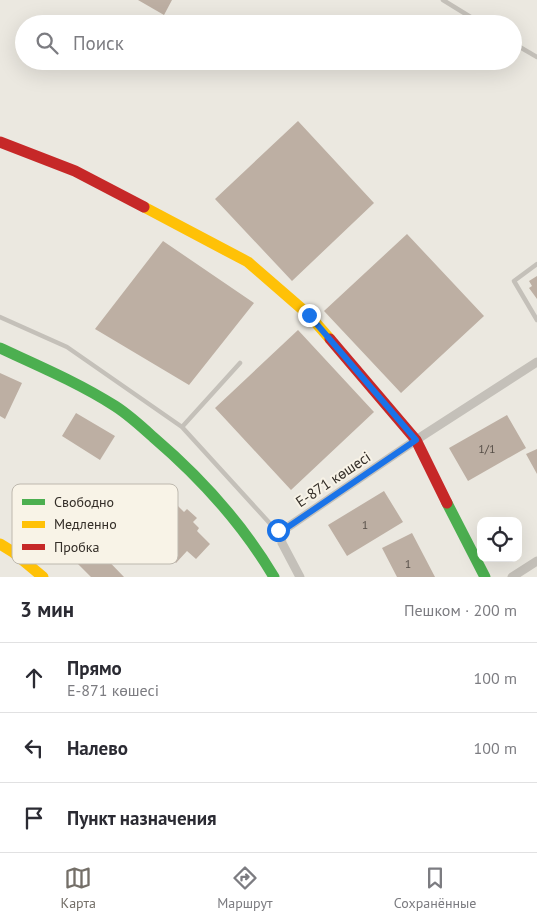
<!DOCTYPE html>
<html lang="ru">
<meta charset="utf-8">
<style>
:root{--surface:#fff;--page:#f2f2f3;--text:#2b2b33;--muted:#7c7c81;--line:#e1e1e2;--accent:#746f68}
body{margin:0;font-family:"PT Sans",sans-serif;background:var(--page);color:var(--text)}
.controls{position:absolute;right:15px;bottom:15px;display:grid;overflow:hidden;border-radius:10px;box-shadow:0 5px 20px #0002}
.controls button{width:45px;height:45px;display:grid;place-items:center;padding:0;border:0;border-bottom:1px solid var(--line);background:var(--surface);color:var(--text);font:25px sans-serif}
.stop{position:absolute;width:15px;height:15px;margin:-11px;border:4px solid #1a73e8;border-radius:50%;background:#fff}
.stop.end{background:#1a73e8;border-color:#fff;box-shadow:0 1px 5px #0008}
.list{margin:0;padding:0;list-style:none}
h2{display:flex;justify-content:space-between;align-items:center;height:65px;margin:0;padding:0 20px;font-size:21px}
h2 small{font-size:16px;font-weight:400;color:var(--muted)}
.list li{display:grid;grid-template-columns:32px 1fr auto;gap:15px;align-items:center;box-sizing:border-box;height:70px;padding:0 20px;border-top:1px solid var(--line)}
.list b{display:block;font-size:19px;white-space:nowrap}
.list p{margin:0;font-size:16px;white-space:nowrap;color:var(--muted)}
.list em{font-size:16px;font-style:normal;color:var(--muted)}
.icon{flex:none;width:28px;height:28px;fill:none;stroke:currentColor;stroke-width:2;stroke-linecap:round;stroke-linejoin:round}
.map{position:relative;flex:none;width:537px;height:577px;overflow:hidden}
.search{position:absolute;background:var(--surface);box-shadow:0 5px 20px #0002;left:15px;right:15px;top:15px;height:55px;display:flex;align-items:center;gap:12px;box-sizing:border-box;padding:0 18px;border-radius:28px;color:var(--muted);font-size:19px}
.sheet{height:275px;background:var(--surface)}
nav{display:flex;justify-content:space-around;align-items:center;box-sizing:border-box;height:70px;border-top:1px solid var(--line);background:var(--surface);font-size:14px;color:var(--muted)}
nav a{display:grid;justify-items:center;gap:2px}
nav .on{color:var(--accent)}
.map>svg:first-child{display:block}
.building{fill:#bdafa3}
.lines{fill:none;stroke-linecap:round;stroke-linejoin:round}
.lane{stroke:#c4c0b9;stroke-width:4.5}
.street{stroke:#c4c0b9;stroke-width:9}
.fast{stroke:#4caf50;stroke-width:11}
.slow{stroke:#ffc107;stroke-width:11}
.jam{stroke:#c62828;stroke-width:11}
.route{stroke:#1a73e8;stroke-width:6}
.labels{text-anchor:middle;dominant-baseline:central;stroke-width:4;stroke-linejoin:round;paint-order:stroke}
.number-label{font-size:12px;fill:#564e47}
.street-label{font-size:15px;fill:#342e28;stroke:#f8f3e7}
.key{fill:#f8f3e7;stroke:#bdb8ae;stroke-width:1}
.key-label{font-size:14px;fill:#342e28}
</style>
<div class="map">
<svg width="537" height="577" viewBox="0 0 537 577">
<rect width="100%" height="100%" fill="#ebe8e0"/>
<path class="building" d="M 138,0 L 172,0 L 164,15 Z
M 298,121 L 374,203 L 292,281 L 215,199 Z
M 407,234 L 484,316 L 401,393 L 324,311 Z
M 163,241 L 254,303 L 189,385 L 95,329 Z
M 537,276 L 537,299 L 529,288 L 532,286 L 529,281 Z
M 298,330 L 374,412 L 291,490 L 215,408 Z
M 0,373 L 22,383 L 5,419 L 0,416 Z
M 76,413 L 115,436 L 100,460 L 62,436 Z
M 507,415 L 526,448 L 468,481 L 449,448 Z
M 537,449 L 537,474 L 526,454 Z
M 384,491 L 403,522 L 347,556 L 328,525 Z
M 175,503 L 184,512 L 187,509 L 197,518 L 193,522 L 199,528 L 197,531 L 210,544 L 196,559 L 187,551 L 176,563 L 166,553 L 175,543 L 155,524 Z
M 412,533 L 435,577 L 397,577 L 382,548 Z
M 94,546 L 124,577 L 91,577 L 77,563 Z"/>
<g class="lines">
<path class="lane" d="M 443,0 L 482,24
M 513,43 L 537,57
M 537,264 L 514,281 L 537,320
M 0,317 L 67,347 L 182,427 L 275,529 L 284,529
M 182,427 L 240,363"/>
<path class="street" d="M 300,577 L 282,543 L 281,536 L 285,529 L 416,440 L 537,362
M 512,577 L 537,561"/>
<path class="fast" d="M 0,348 C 39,366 79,383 115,406 C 129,415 141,426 153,437 C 201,478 242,523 274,577
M 447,503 L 485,577"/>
<path class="slow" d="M 144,207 L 248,262 L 309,315 L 330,339
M 0,544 L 13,552 L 43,577"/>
<path class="jam" d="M 0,142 L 75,171 L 144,207
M 330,339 L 416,440 L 447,503"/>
</g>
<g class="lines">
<path class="route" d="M 278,530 L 285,529 L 416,440 L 309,315"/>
</g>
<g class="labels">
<g class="number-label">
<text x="487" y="448">1/1</text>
<text x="365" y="524">1</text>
<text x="408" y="563">1</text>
</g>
<g class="street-label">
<text transform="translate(333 479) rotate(-34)">Е-871 көшесі</text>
</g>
</g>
<rect x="12" y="484" width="166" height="80" rx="8" class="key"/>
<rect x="22" y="499" width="23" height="6" fill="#4caf50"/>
<rect x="22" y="521" width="23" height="7" fill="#ffc107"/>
<rect x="22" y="544" width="23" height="6" fill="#c62828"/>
<g class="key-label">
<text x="54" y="507">Свободно</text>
<text x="54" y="529">Медленно</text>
<text x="54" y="552">Пробка</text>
</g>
</svg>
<div class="controls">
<button><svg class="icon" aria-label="locate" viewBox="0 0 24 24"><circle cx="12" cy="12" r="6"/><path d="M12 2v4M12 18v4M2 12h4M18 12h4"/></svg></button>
</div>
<div class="stop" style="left:278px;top:530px"></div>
<div class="stop end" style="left:309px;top:315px"></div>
<div class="search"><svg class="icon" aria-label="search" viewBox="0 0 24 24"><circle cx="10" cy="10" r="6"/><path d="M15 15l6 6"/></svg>Поиск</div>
</div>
<section class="sheet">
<h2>3 мин<small>Пешком · 200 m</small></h2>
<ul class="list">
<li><svg class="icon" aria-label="ahead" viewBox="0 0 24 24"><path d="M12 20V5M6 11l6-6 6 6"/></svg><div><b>Прямо</b><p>Е-871 көшесі</p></div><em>100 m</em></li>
<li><svg class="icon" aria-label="left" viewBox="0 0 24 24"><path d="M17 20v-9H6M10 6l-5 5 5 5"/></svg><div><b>Налево</b></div><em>100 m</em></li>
<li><svg class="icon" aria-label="arrive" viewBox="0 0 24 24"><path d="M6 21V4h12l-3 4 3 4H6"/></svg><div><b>Пункт назначения</b></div></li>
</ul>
</section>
<nav>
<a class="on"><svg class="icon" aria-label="map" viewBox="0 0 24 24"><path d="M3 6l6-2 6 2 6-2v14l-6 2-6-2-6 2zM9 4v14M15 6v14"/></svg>Карта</a>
<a><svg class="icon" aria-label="directions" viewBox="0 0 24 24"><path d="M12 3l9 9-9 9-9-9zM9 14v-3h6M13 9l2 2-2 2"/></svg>Маршрут</a>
<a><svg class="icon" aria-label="saved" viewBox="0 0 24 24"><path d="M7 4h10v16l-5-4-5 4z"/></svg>Сохранённые</a>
</nav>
